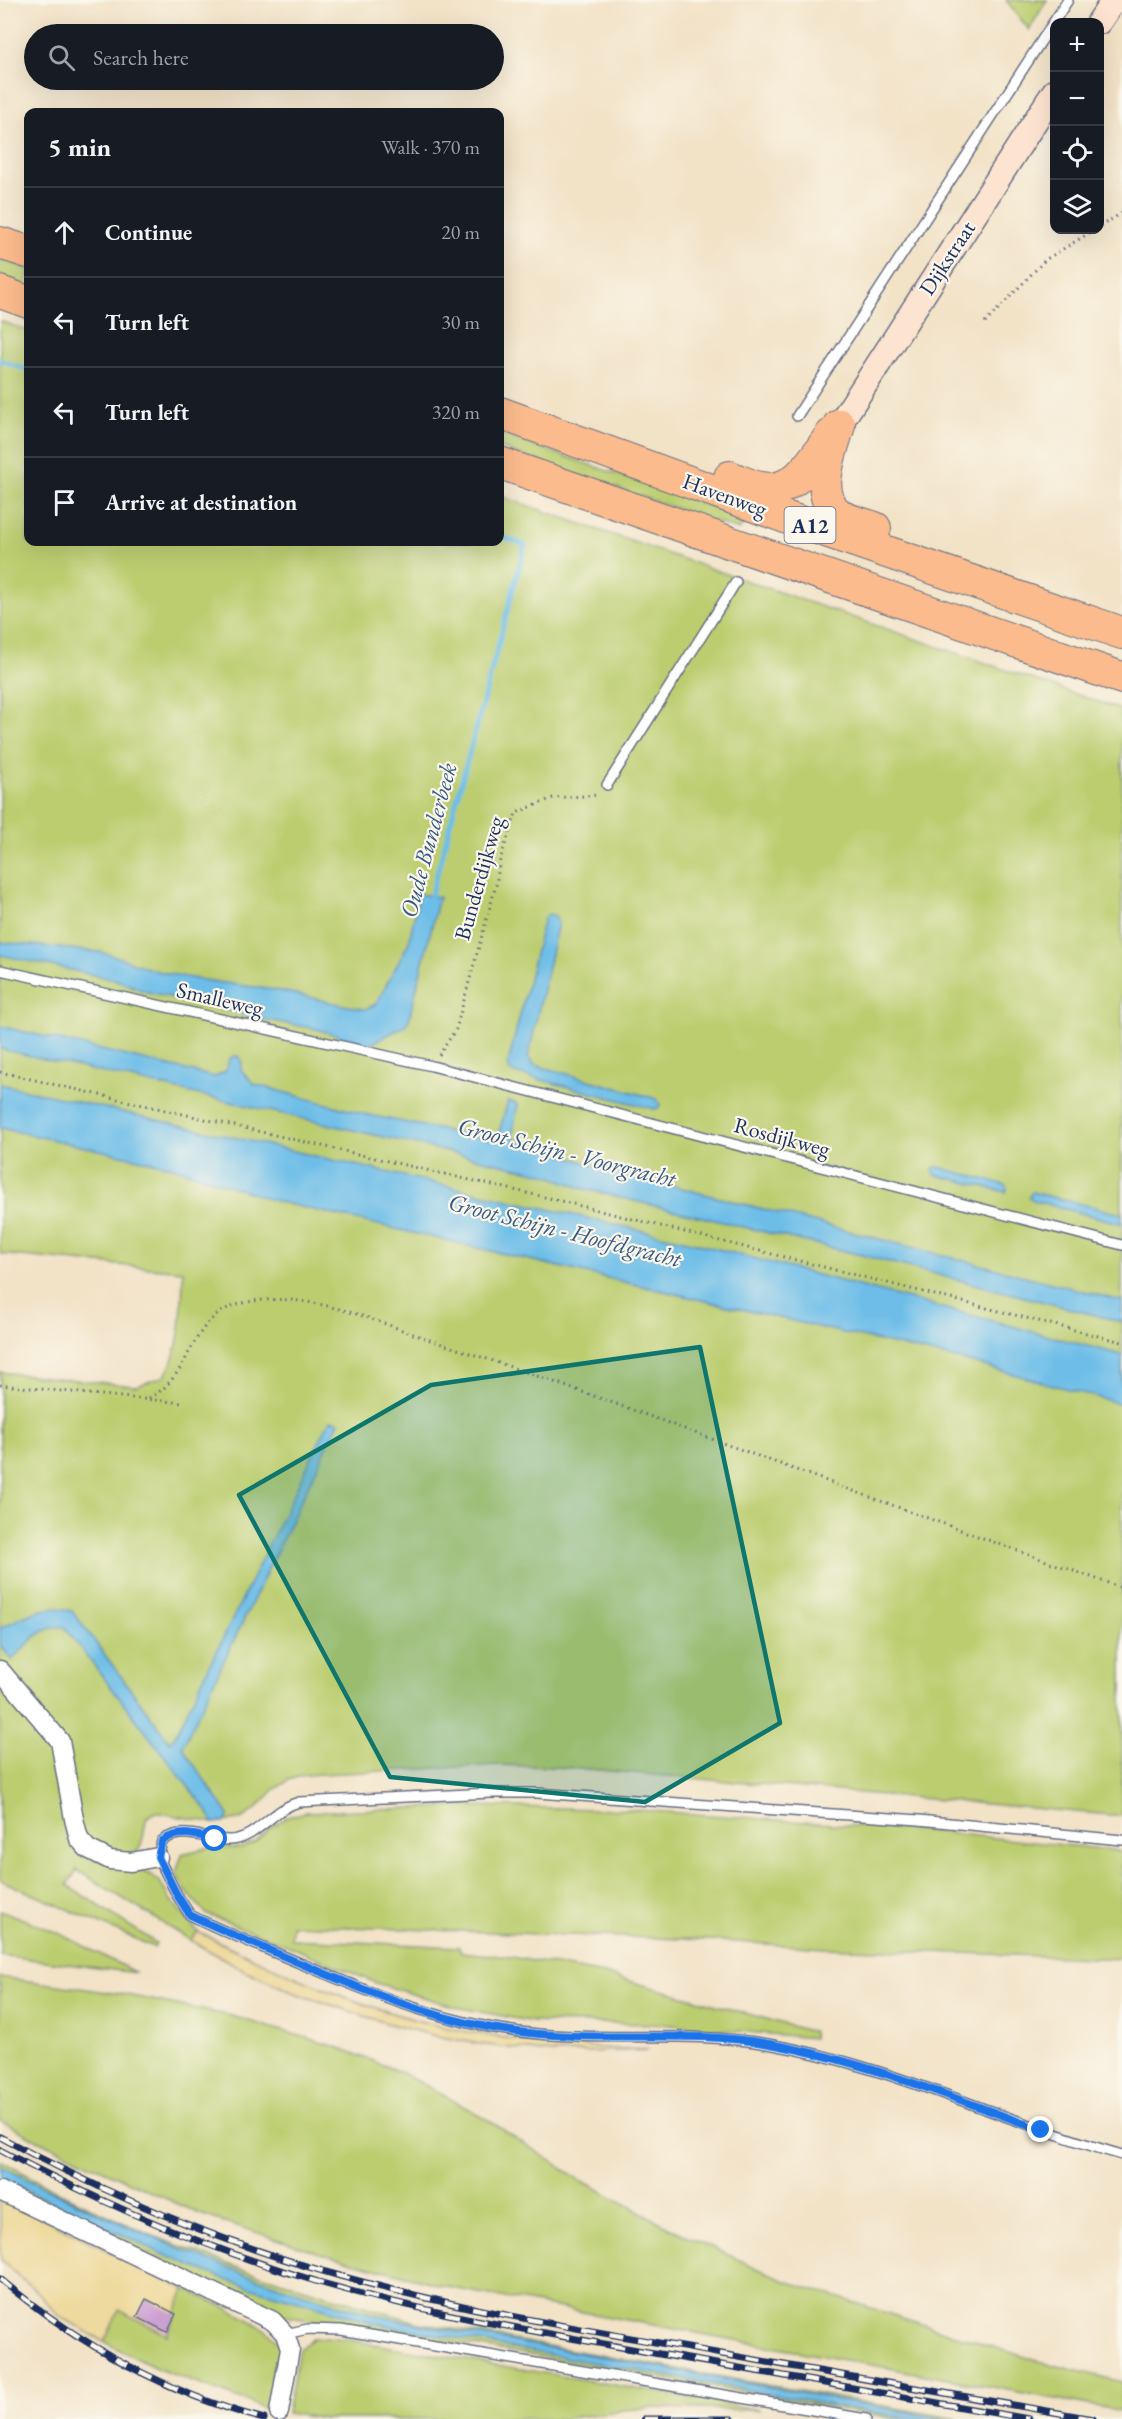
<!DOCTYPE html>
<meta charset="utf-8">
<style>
:root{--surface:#171b24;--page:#242831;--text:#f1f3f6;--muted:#9ea1a6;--line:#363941}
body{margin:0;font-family:"EB Garamond",serif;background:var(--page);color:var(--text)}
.controls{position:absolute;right:18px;top:18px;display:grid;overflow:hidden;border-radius:12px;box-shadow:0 6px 24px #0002}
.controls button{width:54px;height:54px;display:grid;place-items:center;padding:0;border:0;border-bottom:2px solid var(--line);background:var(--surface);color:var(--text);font:30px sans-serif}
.stop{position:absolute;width:18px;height:18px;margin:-14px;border:4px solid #1a73e8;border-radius:50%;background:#fff}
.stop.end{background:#1a73e8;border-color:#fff;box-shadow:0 2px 6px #0008}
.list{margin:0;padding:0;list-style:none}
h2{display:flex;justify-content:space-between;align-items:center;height:78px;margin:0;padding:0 24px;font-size:26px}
h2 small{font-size:20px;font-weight:400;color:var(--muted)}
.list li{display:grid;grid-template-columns:39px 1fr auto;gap:18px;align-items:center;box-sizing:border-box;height:90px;padding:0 24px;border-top:2px solid var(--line)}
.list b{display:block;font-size:22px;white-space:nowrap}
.list em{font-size:20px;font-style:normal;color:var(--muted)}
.icon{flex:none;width:33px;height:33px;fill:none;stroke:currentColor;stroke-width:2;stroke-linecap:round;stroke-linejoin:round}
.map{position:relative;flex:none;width:1122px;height:2419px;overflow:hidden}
.search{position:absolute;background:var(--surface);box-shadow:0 6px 24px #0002;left:24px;top:24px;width:480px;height:66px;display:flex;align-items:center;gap:15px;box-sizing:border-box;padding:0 21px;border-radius:33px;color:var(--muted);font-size:22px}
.panel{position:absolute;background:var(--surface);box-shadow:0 6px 24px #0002;left:24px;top:108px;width:480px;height:438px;border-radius:12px}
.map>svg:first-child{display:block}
.green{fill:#bccd6f;stroke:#6c7e66;stroke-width:1.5}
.sand{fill:#eeda9e;stroke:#84847e;stroke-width:1.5}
.water{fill:#6dbde8;stroke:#4476a3;stroke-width:1.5}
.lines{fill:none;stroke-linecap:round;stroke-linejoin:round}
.stream{stroke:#6dbde8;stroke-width:5}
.building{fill:#cda0d2}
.lane-casing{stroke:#666e82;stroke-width:12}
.street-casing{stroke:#666e82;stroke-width:21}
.secondary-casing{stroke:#666e82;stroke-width:27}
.highway-casing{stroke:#666e82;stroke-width:34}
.path{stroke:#666e82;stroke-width:3;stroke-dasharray:1.5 4.5;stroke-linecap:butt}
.lane{stroke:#fff;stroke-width:9}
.street{stroke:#fff;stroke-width:18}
.secondary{stroke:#fde4d1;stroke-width:24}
.highway{stroke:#fbbb8d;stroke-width:32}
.rail-casing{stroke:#1b2f5e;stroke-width:7}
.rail{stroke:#fbf7ec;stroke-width:4.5;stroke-dasharray:14;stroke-linecap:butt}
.route{stroke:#1a73e8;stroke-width:8}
.marked{fill:#0f766e;fill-opacity:0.2;stroke:#0f766e;stroke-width:4.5;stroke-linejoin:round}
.labels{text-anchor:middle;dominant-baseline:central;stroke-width:4.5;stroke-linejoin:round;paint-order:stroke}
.shield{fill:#fbf7ec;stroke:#5e6b89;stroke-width:1.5}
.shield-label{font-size:21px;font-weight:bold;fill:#1b2f5e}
.street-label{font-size:22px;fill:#1b2f5e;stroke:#fbf7ec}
.water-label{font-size:24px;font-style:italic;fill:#345a87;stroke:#fbf7ec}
</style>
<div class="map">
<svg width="1122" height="2419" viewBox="0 0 1122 2419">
<rect width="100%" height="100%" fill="#fbf7ec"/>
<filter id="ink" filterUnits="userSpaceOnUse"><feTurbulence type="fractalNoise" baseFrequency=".0167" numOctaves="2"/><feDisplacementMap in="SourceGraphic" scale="12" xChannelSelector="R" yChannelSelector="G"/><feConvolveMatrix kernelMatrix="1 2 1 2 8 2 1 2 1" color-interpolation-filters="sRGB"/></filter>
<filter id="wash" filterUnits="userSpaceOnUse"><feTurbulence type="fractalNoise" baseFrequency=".008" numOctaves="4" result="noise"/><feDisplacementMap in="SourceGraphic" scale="24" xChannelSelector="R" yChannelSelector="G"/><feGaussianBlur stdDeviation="1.35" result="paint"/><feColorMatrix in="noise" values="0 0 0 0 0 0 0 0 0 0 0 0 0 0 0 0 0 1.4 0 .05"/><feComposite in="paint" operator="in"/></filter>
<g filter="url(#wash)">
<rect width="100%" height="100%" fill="#f2e2c6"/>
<path class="green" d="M 1006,0 L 1047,0 L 1029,30 Z
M 0,259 L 28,269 L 28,286 L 0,276 Z
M 0,321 L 28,331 L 28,542 L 500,542 L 500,496 L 1122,710 L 1122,1816 L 576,1768 L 499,1765 L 304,1775 L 289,1780 L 275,1789 L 255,1810 L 239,1820 L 213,1823 L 155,1812 L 147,1817 C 143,1829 145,1839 138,1851 L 127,1854 L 131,1868 L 149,1874 L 159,1880 L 169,1898 L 198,1932 L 190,1940 L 77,1870 L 67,1885 L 156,1943 L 154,1947 L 0,1880 L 0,1372 L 136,1386 L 165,1376 C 183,1344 182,1307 183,1271 L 0,1254 Z
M 500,434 L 748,519 L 739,530 L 500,448 Z
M 469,1806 L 638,1810 L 917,1830 L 1122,1851 L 1122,1959 L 825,1948 L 708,1940 L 292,1925 L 291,1939 L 459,1947 L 460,1952 L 512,1957 L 604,1974 L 813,2032 L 813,2038 L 660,2024 L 533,2022 L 456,2007 L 376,1983 L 284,1944 L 206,1914 L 185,1890 L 176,1873 L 182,1854 L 210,1847 L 242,1848 L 256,1842 L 271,1827 L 287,1817 L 305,1812 Z
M 0,1910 L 63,1935 L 136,1973 L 0,1955 Z
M 0,1977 L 122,1994 L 232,2016 L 337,2047 L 403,2073 L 485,2118 L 577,2178 L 674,2230 L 783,2280 L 1031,2359 L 1122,2382 L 1122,2411 L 452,2288 L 326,2255 L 200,2214 L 33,2138 L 0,2120 Z
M 0,2160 L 58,2192 L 148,2234 L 241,2269 L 420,2323 L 958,2419 L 894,2419 L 518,2353 L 290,2317 L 264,2310 L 0,2183 Z
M 185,2289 C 205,2299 274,2326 280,2346 C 284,2360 273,2395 270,2410 L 158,2369 L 104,2342 L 119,2310 L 167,2335 Z
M 327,2337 L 344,2339 L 760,2410 L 653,2408 L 624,2410 L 563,2419 L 323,2419 L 287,2413 L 299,2350 L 314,2338 Z"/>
<path class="sand" d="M 198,1932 C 275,1969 356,2007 440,2026 C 509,2042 578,2047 649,2050 L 552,2053 L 479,2044 L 436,2036 L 386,2023 L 292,1992 L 244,1970 L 190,1940 Z
M 0,2197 L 185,2289 L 167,2335 L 119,2310 L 104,2342 L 58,2315 L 35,2290 L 0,2260 Z"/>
<path class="water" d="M 419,894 L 439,897 L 409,1019 L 405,1026 L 369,1045 L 316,1029 L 262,1019 L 144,991 L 117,980 L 0,955 L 0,942 L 100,952 C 121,956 140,967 161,972 C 199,981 237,984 275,990 C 306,995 335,1005 366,1009 L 376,1004 L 409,942 Z
M 549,914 L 555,916 L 558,922 L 528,1058 L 535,1065 L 657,1099 L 660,1105 L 658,1108 L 654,1109 L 510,1072 L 508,1064 L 544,918 Z
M 0,1026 L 215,1077 L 226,1071 L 229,1059 L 235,1056 L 239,1057 L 242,1063 L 241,1070 L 254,1084 L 364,1114 L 482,1138 L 497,1139 L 508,1101 L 518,1104 L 512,1138 L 599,1167 L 1122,1301 L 1122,1322 L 861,1255 L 584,1189 L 544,1174 L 0,1049 Z
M 0,1084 L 688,1241 L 1122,1355 L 1122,1404 L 969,1362 L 275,1201 L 170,1166 L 0,1128 Z
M 938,1167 L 1006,1185 L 1007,1189 L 1006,1192 L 936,1175 L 933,1171 L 934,1168 Z
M 1032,1192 L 1122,1214 L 1122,1224 L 1035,1201 L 1029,1197 Z
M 330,1420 L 339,1422 L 183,1746 L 187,1755 L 229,1815 L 225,1822 L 213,1823 L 208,1812 L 64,1627 C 41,1625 27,1645 12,1660 L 0,1645 L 0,1628 C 24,1617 46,1602 72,1611 L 170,1742 L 175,1736 Z
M 0,2166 C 122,2226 248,2283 381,2316 C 448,2332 517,2342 585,2354 C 705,2376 825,2398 945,2419 L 909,2419 L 378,2324 L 232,2282 L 169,2257 L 0,2178 Z"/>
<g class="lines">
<path class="stream" d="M 0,360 L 28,370
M 429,903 L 525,545 L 500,536"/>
</g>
<g id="blocks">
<path class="building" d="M 146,2299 L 176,2314 L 167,2332 L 137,2317 Z"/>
</g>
</g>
<g filter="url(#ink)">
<use href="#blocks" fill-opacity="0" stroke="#666e82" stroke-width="1.5"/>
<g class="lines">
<g class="lane-casing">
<path id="lane" d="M 797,416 L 1068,0
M 607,785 L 736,582
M 0,970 L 432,1066 L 1122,1245
M 1122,1840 L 919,1820 L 537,1793 L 491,1793 L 299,1802 C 272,1809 257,1839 230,1840 C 206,1841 184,1825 162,1841 L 158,1857 L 177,1895 L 190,1915 C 226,1933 264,1948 302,1964 C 380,1997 453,2027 539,2034 C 616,2041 692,2031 768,2044 C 891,2065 1003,2122 1122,2155
M 285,2334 L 308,2329 L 341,2330 L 866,2419"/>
</g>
<g class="street-casing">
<path id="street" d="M 0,1670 L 60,1741 L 74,1819 L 79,1839 L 88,1849 L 110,1860 L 131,1862 L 158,1857
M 0,2191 L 273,2321 L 285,2334 L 290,2349 L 279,2412"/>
</g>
<g class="secondary-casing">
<path id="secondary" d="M 1099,22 L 1114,0
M 839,425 L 1054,92"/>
</g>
<g class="highway-casing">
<path id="highway" d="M 0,243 L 28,252
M 0,292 L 28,302
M 500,413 L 788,518 L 1122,633
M 839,425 C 832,451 812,494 839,515 C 848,521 865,524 875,528
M 500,463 L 1122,678
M 730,477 C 740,481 750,486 761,488 C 795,495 814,458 831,435"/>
</g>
<path class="path" d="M 1100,226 L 1122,213
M 985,323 L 1045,260 L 1094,230
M 439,1055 L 456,1029 L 496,885 L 500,860 L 516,813 L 553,798 L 599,795
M 0,1072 L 553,1199 L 1122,1342
M 0,1385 L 183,1403
M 149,1398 C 196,1374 186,1316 243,1303 C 306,1289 372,1320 430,1340 C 498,1362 566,1386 633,1410 C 796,1470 959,1530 1122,1588"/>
<use href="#lane" class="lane"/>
<use href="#street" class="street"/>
<use href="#secondary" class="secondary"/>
<use href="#highway" class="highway"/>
<g class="rail-casing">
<path id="rail" d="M 0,2137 C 117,2200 241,2251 370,2284 C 484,2314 600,2332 716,2353 C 842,2375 967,2397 1093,2419
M 0,2150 C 103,2204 210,2250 322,2283 C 429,2314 539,2332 648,2352 C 775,2374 902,2397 1029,2419
M 0,2279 C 77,2343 166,2393 264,2419
M 644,2419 L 732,2419"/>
</g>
<use href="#rail" class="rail"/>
</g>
</g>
<g class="lines" filter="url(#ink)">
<path class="route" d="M 215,1839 C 196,1835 179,1829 162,1841 L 158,1857 L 177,1895 L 190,1915 C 227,1933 265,1948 302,1964 C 380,1997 454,2028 539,2034 C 616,2041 693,2030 770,2044 C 864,2061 952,2097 1041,2130"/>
</g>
<path class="marked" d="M 700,1347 L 780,1723 L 645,1802 L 390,1777 L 239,1495 L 431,1385 Z"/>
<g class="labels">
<rect class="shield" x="784.5" y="507" width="51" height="36" rx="4.5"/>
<g class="shield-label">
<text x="810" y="525">A12</text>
</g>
<g class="street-label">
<text transform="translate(947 258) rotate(-57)">Dijkstraat</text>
<text transform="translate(725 495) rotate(20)">Havenweg</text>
<text transform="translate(479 878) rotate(-74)">Bunderdijkweg</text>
<text transform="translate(220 999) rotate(13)">Smalleweg</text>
<text transform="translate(782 1137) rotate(15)">Rosdijkweg</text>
</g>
<g class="water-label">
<text transform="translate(428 840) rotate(-75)">Oude Bunderbeek</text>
<text transform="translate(567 1152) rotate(14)">Groot Schijn - Voorgracht</text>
<text transform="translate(565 1230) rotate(14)">Groot Schijn - Hoofdgracht</text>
</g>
</g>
</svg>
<div class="controls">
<button>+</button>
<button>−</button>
<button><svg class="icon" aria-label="locate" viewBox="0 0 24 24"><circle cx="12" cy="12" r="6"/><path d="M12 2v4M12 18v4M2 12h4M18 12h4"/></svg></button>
<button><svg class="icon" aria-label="layers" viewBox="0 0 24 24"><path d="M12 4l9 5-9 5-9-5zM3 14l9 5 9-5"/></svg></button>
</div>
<div class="stop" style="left:215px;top:1839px"></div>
<div class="stop end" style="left:1041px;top:2130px"></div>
<div class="search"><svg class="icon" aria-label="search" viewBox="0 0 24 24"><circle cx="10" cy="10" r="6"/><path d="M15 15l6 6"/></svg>Search here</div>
<section class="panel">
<h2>5 min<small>Walk · 370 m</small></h2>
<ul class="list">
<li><svg class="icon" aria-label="ahead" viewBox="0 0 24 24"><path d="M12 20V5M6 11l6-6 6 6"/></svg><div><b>Continue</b></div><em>20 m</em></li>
<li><svg class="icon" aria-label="left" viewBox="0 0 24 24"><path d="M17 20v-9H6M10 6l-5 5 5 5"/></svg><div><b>Turn left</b></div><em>30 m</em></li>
<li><svg class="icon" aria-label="left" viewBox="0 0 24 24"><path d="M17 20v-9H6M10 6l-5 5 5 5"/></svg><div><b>Turn left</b></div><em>320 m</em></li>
<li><svg class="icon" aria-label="arrive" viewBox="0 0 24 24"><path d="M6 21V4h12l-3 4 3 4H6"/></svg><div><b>Arrive at destination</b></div></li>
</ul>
</section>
</div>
